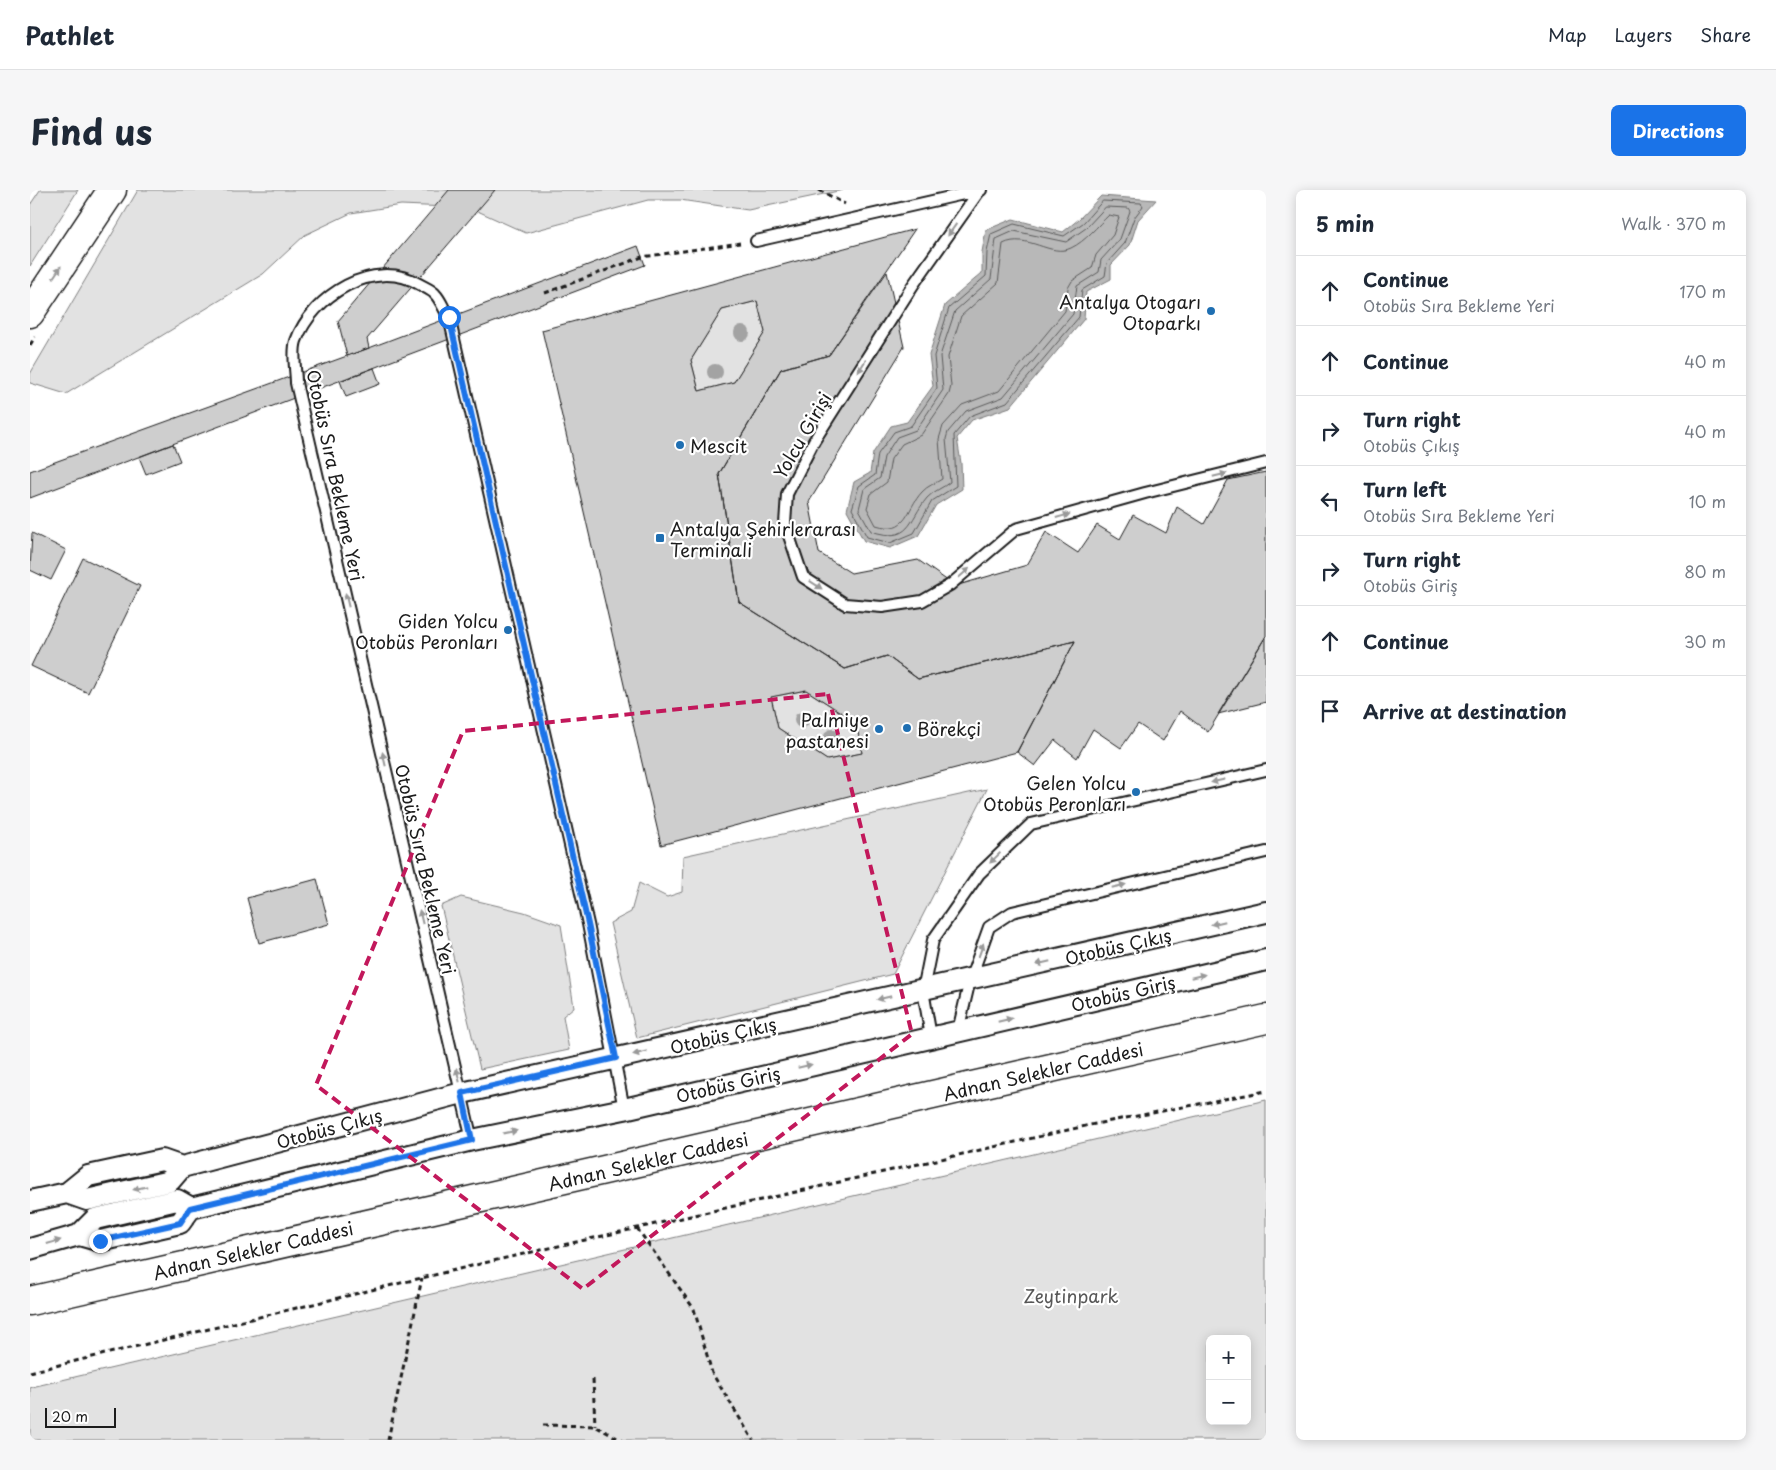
<!DOCTYPE html>
<meta charset="utf-8">
<style>
:root{--surface:#fff;--page:#f6f6f7;--text:#1f2937;--muted:#747a83;--line:#e0e1e3;--accent:#1a73e8}
body{margin:0;font-family:"Playpen Sans",sans-serif;background:var(--page);color:var(--text)}
.controls{position:absolute;right:15px;bottom:15px;display:grid;overflow:hidden;border-radius:8px;box-shadow:0 2px 12px #0003}
.controls button{width:45px;height:45px;display:grid;place-items:center;padding:0;border:0;border-bottom:1px solid var(--line);background:var(--surface);color:var(--text);font:25px sans-serif}
.scale{position:absolute;left:15px;bottom:12px;width:71px;box-sizing:border-box;padding-left:5px;border:2px solid #1c1c1c;border-top:0;font-size:14px;line-height:18px;white-space:nowrap;color:#1c1c1c;-webkit-text-stroke:4px #fff;paint-order:stroke}
.stop{position:absolute;width:15px;height:15px;margin:-11px;border:4px solid #1a73e8;border-radius:50%;background:#fff}
.stop.end{background:#1a73e8;border-color:#fff;box-shadow:0 1px 5px #0008}
.list{margin:0;padding:0;list-style:none}
h2{display:flex;justify-content:space-between;align-items:center;height:65px;margin:0;padding:0 20px;font-size:21px}
h2 small{font-size:16px;font-weight:400;color:var(--muted)}
.list li{display:grid;grid-template-columns:32px 1fr auto;gap:15px;align-items:center;box-sizing:border-box;height:70px;padding:0 20px;border-top:1px solid var(--line)}
.list b{display:block;font-size:19px;white-space:nowrap}
.list p{margin:0;font-size:16px;white-space:nowrap;color:var(--muted)}
.list em{font-size:16px;font-style:normal;color:var(--muted)}
.icon{flex:none;width:28px;height:28px;fill:none;stroke:currentColor;stroke-width:2;stroke-linecap:round;stroke-linejoin:round}
.map{position:relative;flex:none;width:1236px;height:1250px;overflow:hidden;border-radius:8px}
header{display:flex;align-items:center;gap:30px;box-sizing:border-box;height:70px;padding:0 25px;background:var(--surface);border-bottom:1px solid var(--line)}
header strong{font-size:24px}
nav{display:flex;gap:28px;margin-inline-start:auto;font-size:18px}
.intro{display:flex;align-items:center;justify-content:space-between;box-sizing:border-box;height:120px;padding:0 30px}
h1{margin:0;font-size:35px}
.button{padding:12px 22px;border-radius:8px;background:var(--accent);color:#fff;font-size:18px;font-weight:700}
main{display:flex;gap:30px;padding:0 30px}
aside{flex:1;background:var(--surface);border-radius:8px;box-shadow:0 2px 12px #0003}
.map>svg:first-child{display:block}
.green{fill:#e2e2e2;stroke:#7f7f7f;fill-rule:evenodd}
.water{fill:#b8b8b8;stroke:#7a7a7a}
.lines{fill:none;stroke-linecap:round;stroke-linejoin:round}
.shore{stroke:#5a5a5a;stroke-width:1}
.building{fill:#cecece;stroke:#1c1c1c;fill-rule:evenodd}
.service-casing{stroke:#1c1c1c;stroke-width:14}
.minor-casing{stroke:#1c1c1c;stroke-width:24}
.secondary-casing{stroke:#1c1c1c;stroke-width:31}
.trunk-casing{stroke:#1c1c1c;stroke-width:31}
.path{stroke:#1c1c1c;stroke-width:3;stroke-dasharray:5 4;stroke-linecap:butt}
.service{stroke:#fff;stroke-width:10}
.minor{stroke:#fff;stroke-width:20}
.secondary{stroke:#fff;stroke-width:28}
.trunk{stroke:#fff;stroke-width:28}
.tree{fill:#a3a3a3}
.oneway{fill:#999}
.route{stroke:#1a73e8;stroke-width:6}
.marked{fill:none;stroke:#c2185b;stroke-width:4;stroke-dasharray:10 6;stroke-linejoin:round}
.poi-dot{fill:#1f6fb2;stroke:#fff;stroke-width:2}
.labels{text-anchor:middle;dominant-baseline:central;stroke-width:4.5;stroke-linejoin:round;paint-order:stroke}
.poi-label{font-size:18px;fill:#1c1c1c;stroke:#fff;text-anchor:end}
.street-label{font-size:18px;fill:#1c1c1c;stroke:#fff}
.park-label{font-size:18px;fill:#575757;stroke:#fff}
</style>
<header>
<strong>Pathlet</strong>
<nav><a>Map</a><a>Layers</a><a>Share</a></nav>
</header>
<div class="intro"><h1>Find us</h1><a class="button">Directions</a></div>
<main>
<div class="map">
<svg width="1236" height="1250" viewBox="0 0 1236 1250">
<rect width="100%" height="100%" fill="#fff"/>
<filter id="ink" filterUnits="userSpaceOnUse"><feTurbulence type="fractalNoise" baseFrequency=".02" numOctaves="2"/><feDisplacementMap in="SourceGraphic" scale="10" xChannelSelector="R" yChannelSelector="G"/><feConvolveMatrix kernelMatrix="1 2 1 2 8 2 1 2 1" color-interpolation-filters="sRGB"/></filter>
<g filter="url(#ink)">
<path class="green" d="M 10,0 L 48,0 L 0,76 L 0,15 Z
M 108,0 L 813,0 L 718,20 L 650,10 L 618,10 L 496,43 L 441,18 L 371,15 L 321,23 L 275,45 L 233,84 L 36,204 L 0,193 L 0,184 Z
M 727,111 L 735,142 L 704,192 L 669,201 L 661,170 L 692,120 Z
M 776,500 L 826,532 L 832,563 L 797,570 L 748,538 L 741,507 Z
M 957,599 L 863,784 L 607,848 L 580,733 L 601,722 L 609,693 L 637,707 L 652,702 L 653,666 Z
M 431,707 L 494,722 L 531,735 L 544,817 L 533,826 L 539,860 L 450,879 L 411,716 Z
M 1236,910 L 1236,1250 L 0,1250 L 0,1198 L 6,1196 ZM 1180,1149 L 1217,1149 L 1217,1231 L 1180,1231 Z"/>
<path class="water" d="M 1071,6 L 1126,10 L 1108,30 L 1100,55 L 1081,75 L 1081,89 L 1056,102 L 1054,129 L 980,217 L 942,230 L 927,248 L 931,273 L 932,299 L 906,315 L 888,346 L 860,358 L 834,351 L 817,320 L 824,292 L 840,283 L 843,263 L 861,236 L 877,232 L 903,196 L 899,165 L 915,115 L 952,83 L 952,62 L 956,40 L 983,29 L 1033,42 L 1049,29 Z"/>
<g class="lines">
<path class="shore" d="M 1073,11 L 1111,13 L 1113,16 L 1104,28 L 1095,53 L 1077,73 L 1075,86 L 1052,100 L 1049,127 L 977,212 L 940,226 L 924,245 L 926,296 L 902,311 L 884,343 L 860,353 L 837,347 L 822,319 L 829,296 L 845,285 L 848,264 L 864,242 L 881,236 L 907,198 L 904,166 L 919,118 L 956,86 L 957,62 L 961,44 L 984,34 L 1034,46 L 1053,33 Z
M 1076,17 L 1098,18 L 1100,21 L 1090,49 L 1071,70 L 1069,82 L 1047,96 L 1043,124 L 973,207 L 936,221 L 918,242 L 916,249 L 920,292 C 913,298 903,301 897,308 C 878,331 881,354 841,341 L 829,319 L 834,299 L 850,288 L 854,267 L 867,247 L 886,240 L 913,200 L 910,166 L 925,121 L 961,89 L 966,49 L 984,41 L 1036,52 L 1056,38 Z
M 1079,25 L 1089,27 L 1083,45 L 1066,65 L 1062,78 L 1042,91 L 1038,98 L 1035,121 L 969,201 L 932,215 L 913,236 L 909,249 L 912,289 C 906,293 897,296 892,302 C 876,319 878,345 846,335 L 837,318 L 841,304 L 857,292 L 861,269 L 872,254 L 891,245 L 919,204 L 921,196 L 918,167 L 931,126 L 968,93 L 973,54 C 997,42 1021,68 1041,58 C 1056,51 1067,36 1079,25 Z"/>
</g>
<path class="building" d="M 419,0 L 465,0 L 337,149 L 339,158 L 317,166 L 308,131 Z
M 885,39 L 799,165 L 751,179 L 689,284 L 709,412 L 815,479 L 857,466 L 888,489 L 1045,451 L 987,562 L 631,655 L 512,140 ZM 727,111 L 735,142 L 704,192 L 669,201 L 661,170 L 692,120 ZM 776,500 L 826,532 L 832,563 L 797,570 L 748,538 L 741,507 Z
M 608,56 L 615,75 L 0,308 L 0,281 L 339,158 Z
M 857,82 L 874,157 L 779,312 L 789,363 L 821,383 L 888,370 L 925,396 L 997,375 L 1016,342 L 1048,363 L 1067,335 L 1090,349 L 1103,325 L 1136,343 L 1147,317 L 1174,334 L 1198,290 L 1236,282 L 1236,446 L 1178,542 L 1150,521 L 1133,551 L 1108,534 L 1091,558 L 1063,539 L 1047,568 L 1025,550 L 1005,576 L 987,562 L 1045,451 L 888,489 L 857,466 L 815,479 L 709,412 L 689,284 L 751,179 L 799,165 Z
M 344,178 L 350,194 L 316,207 L 310,191 Z
M 143,254 L 150,271 L 116,284 L 109,267 Z
M 2,343 L 36,360 L 21,390 L 0,380 Z
M 53,368 L 110,396 L 58,503 L 1,476 Z
M 1236,446 L 1236,512 L 1188,524 Z
M 287,689 L 299,734 L 229,753 L 217,708 Z"/>
<g class="lines">
<g class="service-casing">
<path id="service" d="M 950,0 L 883,95 L 784,251 L 757,304 L 755,334 L 773,387 L 815,414 L 852,417 L 892,411 L 920,395 L 986,339 L 1115,303 L 1236,273
M 726,51 L 951,0
M 928,841 L 940,790 L 959,737 L 982,722 L 1236,662
M 901,847 L 893,800 L 903,750 L 949,684 L 1001,634 L 1236,580
M 442,950 L 266,193 C 266,181 262,163 266,151 C 282,106 344,67 389,94 C 394,97 402,100 405,104 C 411,110 414,120 419,127 L 558,734 L 594,919"/>
</g>
<g class="minor-casing">
<path id="minor" d="M 152,977 L 432,903 L 1236,722
M 37,1003 L 57,1010 L 140,991 L 152,977
M 0,1011 L 37,1003 L 58,986 L 132,970 L 152,977
M 161,1018 L 442,950 L 594,919 L 1236,770
M 49,1045 L 70,1051 L 150,1033 L 161,1018
M 0,1059 L 49,1045 L 65,1029 L 147,1010 L 161,1018"/>
</g>
<g class="secondary-casing">
<path id="secondary" d="M 0,1111 L 1236,829"/>
</g>
<g class="trunk-casing">
<path id="trunk" d="M 0,123 L 82,0"/>
</g>
<path class="path" d="M 789,0 L 815,14
M 515,103 L 612,67 L 710,53
M 0,155 L 5,147
M 607,1038 L 664,1119 L 682,1183 L 723,1250
M 0,1182 L 454,1073 L 1060,935 L 1236,901
M 563,1189 L 565,1236
M 513,1235 L 565,1236 L 591,1250
M 358,1250 L 392,1088"/>
<use href="#service" class="service"/>
<use href="#minor" class="minor"/>
<use href="#secondary" class="secondary"/>
<use href="#trunk" class="trunk"/>
</g>
<g class="tree">
<circle cx="712" cy="143" r="8"/>
<circle cx="685" cy="182" r="8"/>
<circle cx="772" cy="530" r="8"/>
<circle cx="802" cy="547" r="8"/>
</g>
<defs><path id="oneway-solid" d="M-6-.8H1V-3.2L6.5 0L1 3.2V.8H-6Z" transform="scale(1.25)"/></defs>
<g class="oneway">
<use href="#oneway-solid" transform="translate(922 40) rotate(125)"/>
<use href="#oneway-solid" transform="translate(27 82) rotate(-56)"/>
<use href="#oneway-solid" transform="translate(832 176) rotate(122)"/>
<use href="#oneway-solid" transform="translate(1190 285) rotate(-14)"/>
<use href="#oneway-solid" transform="translate(1033 326) rotate(-16)"/>
<use href="#oneway-solid" transform="translate(934 383) rotate(-41)"/>
<use href="#oneway-solid" transform="translate(786 395) rotate(33)"/>
<use href="#oneway-solid" transform="translate(317 410) rotate(-103)"/>
<use href="#oneway-solid" transform="translate(354 569) rotate(-103)"/>
<use href="#oneway-solid" transform="translate(1188 591) rotate(167)"/>
<use href="#oneway-solid" transform="translate(965 668) rotate(136)"/>
<use href="#oneway-solid" transform="translate(1089 696) rotate(-13)"/>
<use href="#oneway-solid" transform="translate(391 727) rotate(-103)"/>
<use href="#oneway-solid" transform="translate(1188 733) rotate(167)"/>
<use href="#oneway-solid" transform="translate(951 760) rotate(-70)"/>
<use href="#oneway-solid" transform="translate(1013 773) rotate(167)"/>
<use href="#oneway-solid" transform="translate(1168 786) rotate(-13)"/>
<use href="#oneway-solid" transform="translate(854 808) rotate(167)"/>
<use href="#oneway-solid" transform="translate(975 830) rotate(-13)"/>
<use href="#oneway-solid" transform="translate(610 863) rotate(167)"/>
<use href="#oneway-solid" transform="translate(775 876) rotate(-13)"/>
<use href="#oneway-solid" transform="translate(428 885) rotate(-103)"/>
<use href="#oneway-solid" transform="translate(480 942) rotate(-11)"/>
<use href="#oneway-solid" transform="translate(110 998) rotate(166)"/>
<use href="#oneway-solid" transform="translate(24 1052) rotate(-16)"/>
</g>
</g>
<g class="lines" filter="url(#ink)">
<path class="route" d="M 70,1051 L 150,1033 L 160,1018 L 442,950 L 432,903 L 586,868 L 558,734 L 419,127"/>
</g>
<path class="marked" d="M 798,504 L 882,844 L 553,1099 L 286,895 L 433,541 Z"/>
<g class="poi-dot">
<circle cx="1181" cy="121" r="5"/>
<circle cx="650" cy="255" r="5"/>
<rect x="625" y="343" width="10" height="10" rx="2.5"/>
<circle cx="478" cy="440" r="5"/>
<circle cx="877" cy="538" r="5"/>
<circle cx="849" cy="539" r="5"/>
<circle cx="1106" cy="602" r="5"/>
</g>
<g class="labels">
<g class="poi-label">
<text x="1171" y="111">Antalya Otogarı<tspan x="1171" dy="21">Otoparkı</tspan></text>
<text x="660" y="255" text-anchor="start">Mescit</text>
<text x="640" y="338" text-anchor="start">Antalya Şehirlerarası<tspan x="640" dy="21">Terminali</tspan></text>
<text x="468" y="430">Giden Yolcu<tspan x="468" dy="21">Otobüs Peronları</tspan></text>
<text x="839" y="529">Palmiye<tspan x="839" dy="21">pastanesi</tspan></text>
<text x="887" y="538" text-anchor="start">Börekçi</text>
<text x="1096" y="592">Gelen Yolcu<tspan x="1096" dy="21">Otobüs Peronları</tspan></text>
</g>
<g class="street-label">
<text transform="translate(772 245) rotate(-60)">Yolcu Girişi</text>
<text transform="translate(306 285) rotate(78)">Otobüs Sıra Bekleme Yeri</text>
<text transform="translate(396 679) rotate(77)">Otobüs Sıra Bekleme Yeri</text>
<text transform="translate(1088 756) rotate(-13)">Otobüs Çıkış</text>
<text transform="translate(1093 803) rotate(-13)">Otobüs Giriş</text>
<text transform="translate(693 845) rotate(-13)">Otobüs Çıkış</text>
<text transform="translate(1013 881) rotate(-13)">Adnan Selekler Caddesi</text>
<text transform="translate(698 894) rotate(-13)">Otobüs Giriş</text>
<text transform="translate(299 938) rotate(-15)">Otobüs Çıkış</text>
<text transform="translate(618 971) rotate(-13)">Adnan Selekler Caddesi</text>
<text transform="translate(223 1060) rotate(-13)">Adnan Selekler Caddesi</text>
</g>
<g class="park-label">
<text x="1041" y="1105">Zeytinpark</text>
</g>
</g>
</svg>
<div class="controls">
<button>+</button>
<button>−</button>
</div>
<div class="scale">20 m</div>
<div class="stop" style="left:419px;top:127px"></div>
<div class="stop end" style="left:70px;top:1051px"></div>
</div>
<aside>
<h2>5 min<small>Walk · 370 m</small></h2>
<ul class="list">
<li><svg class="icon" aria-label="ahead" viewBox="0 0 24 24"><path d="M12 20V5M6 11l6-6 6 6"/></svg><div><b>Continue</b><p>Otobüs Sıra Bekleme Yeri</p></div><em>170 m</em></li>
<li><svg class="icon" aria-label="ahead" viewBox="0 0 24 24"><path d="M12 20V5M6 11l6-6 6 6"/></svg><div><b>Continue</b></div><em>40 m</em></li>
<li><svg class="icon" aria-label="right" viewBox="0 0 24 24"><path d="M7 20v-9h11M14 6l5 5-5 5"/></svg><div><b>Turn right</b><p>Otobüs Çıkış</p></div><em>40 m</em></li>
<li><svg class="icon" aria-label="left" viewBox="0 0 24 24"><path d="M17 20v-9H6M10 6l-5 5 5 5"/></svg><div><b>Turn left</b><p>Otobüs Sıra Bekleme Yeri</p></div><em>10 m</em></li>
<li><svg class="icon" aria-label="right" viewBox="0 0 24 24"><path d="M7 20v-9h11M14 6l5 5-5 5"/></svg><div><b>Turn right</b><p>Otobüs Giriş</p></div><em>80 m</em></li>
<li><svg class="icon" aria-label="ahead" viewBox="0 0 24 24"><path d="M12 20V5M6 11l6-6 6 6"/></svg><div><b>Continue</b></div><em>30 m</em></li>
<li><svg class="icon" aria-label="arrive" viewBox="0 0 24 24"><path d="M6 21V4h12l-3 4 3 4H6"/></svg><div><b>Arrive at destination</b></div></li>
</ul>
</aside>
</main>
